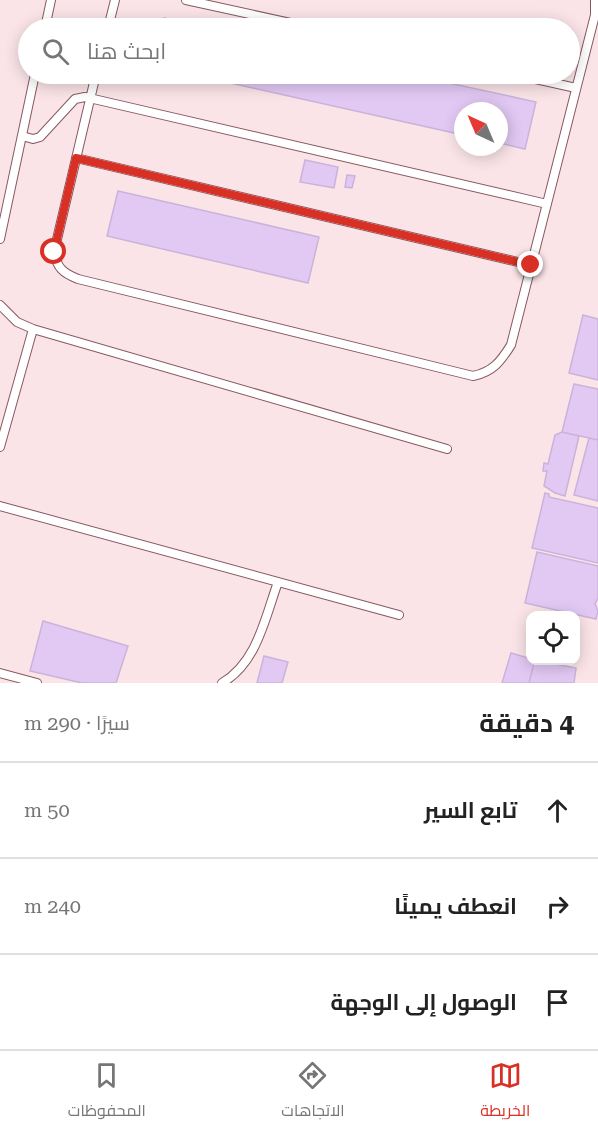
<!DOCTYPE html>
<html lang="ar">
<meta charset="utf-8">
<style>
:root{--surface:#fff;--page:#f2f2f2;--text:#222;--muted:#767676;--line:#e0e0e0;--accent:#d93025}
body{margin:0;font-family:"Roboto Serif",Cairo,serif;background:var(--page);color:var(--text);direction:rtl}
.controls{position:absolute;right:18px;bottom:18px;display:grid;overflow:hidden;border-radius:12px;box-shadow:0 3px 15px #0003}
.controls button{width:54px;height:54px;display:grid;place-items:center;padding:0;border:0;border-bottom:2px solid var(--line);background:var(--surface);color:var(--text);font:30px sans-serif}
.compass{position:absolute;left:454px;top:102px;width:54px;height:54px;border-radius:50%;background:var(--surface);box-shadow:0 3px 15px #0003;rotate:316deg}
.stop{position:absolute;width:18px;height:18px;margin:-14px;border:4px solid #d93025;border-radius:50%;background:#fff}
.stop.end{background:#d93025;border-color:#fff;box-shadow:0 2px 6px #0008}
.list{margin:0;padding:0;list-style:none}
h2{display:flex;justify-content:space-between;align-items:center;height:78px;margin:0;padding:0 24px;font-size:26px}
h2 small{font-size:20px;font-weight:400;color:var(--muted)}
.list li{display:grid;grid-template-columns:39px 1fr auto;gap:18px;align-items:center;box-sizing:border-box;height:96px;padding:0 24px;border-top:2px solid var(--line)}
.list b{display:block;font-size:22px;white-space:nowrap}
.list em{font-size:20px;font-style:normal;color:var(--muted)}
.icon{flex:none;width:33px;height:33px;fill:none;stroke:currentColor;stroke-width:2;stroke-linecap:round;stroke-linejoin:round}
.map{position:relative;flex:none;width:598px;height:683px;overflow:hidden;direction:ltr}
.search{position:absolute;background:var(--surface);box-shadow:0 3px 15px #0003;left:18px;right:18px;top:18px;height:66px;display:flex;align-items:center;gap:15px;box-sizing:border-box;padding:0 21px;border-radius:33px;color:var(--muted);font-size:22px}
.sheet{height:366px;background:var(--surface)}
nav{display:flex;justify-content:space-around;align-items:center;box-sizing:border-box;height:84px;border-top:2px solid var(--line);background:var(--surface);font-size:16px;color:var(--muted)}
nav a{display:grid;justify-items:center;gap:3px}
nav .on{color:var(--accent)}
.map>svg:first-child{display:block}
.building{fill:#e2c9f4;stroke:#cab3da;stroke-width:1.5}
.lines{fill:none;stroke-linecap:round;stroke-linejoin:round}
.service-casing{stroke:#86595f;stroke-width:10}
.service{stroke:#fff;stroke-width:8}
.route{stroke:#d93025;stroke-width:8}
</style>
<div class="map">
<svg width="598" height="683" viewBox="0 0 598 683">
<rect width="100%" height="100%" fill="#fae4e7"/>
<path class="building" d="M 164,18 L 209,28 L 162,28 Z
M 190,74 L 408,74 L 536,102 L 525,149 L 499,143 L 499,111 L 463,111 L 463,135 Z
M 305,160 L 338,167 L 334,188 L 300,182 Z
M 347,175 L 355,176 L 352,188 L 345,187 Z
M 118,191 L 319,237 L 308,283 L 107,236 Z
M 583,315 L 598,319 L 598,380 L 569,373 Z
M 574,384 L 598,389 L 598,440 L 562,432 Z
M 562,432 L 579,436 L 565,496 L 555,493 L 544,486 L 547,471 L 543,471 L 544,463 L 548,464 L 555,435 Z
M 589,438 L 598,440 L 598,501 L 574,495 Z
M 545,493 L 549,494 L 549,497 L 598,508 L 598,563 L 532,548 Z
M 537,552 L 598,566 L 598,598 L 595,604 L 598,611 L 596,619 L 525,603 Z
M 43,621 L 128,646 L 116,683 L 82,683 L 30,671 Z
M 511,653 L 535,660 L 529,683 L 502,683 Z
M 264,656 L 288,662 L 282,683 L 257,683 Z
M 535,660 L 576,668 L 574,683 L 529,683 Z"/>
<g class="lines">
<g class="service-casing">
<path id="service" d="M 186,0 L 313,28
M 45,28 L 51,0
M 108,28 L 115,0
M 96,74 L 54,252 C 57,268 63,273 78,279 L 473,376 C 493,372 501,361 511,345 L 595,15 L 595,0
M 513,74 L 576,88
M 22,136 L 33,139 L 40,137 L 75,99 L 85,97 L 547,204
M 76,158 L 531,265
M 0,239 L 35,74
M 0,305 L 17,322 L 33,329 L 447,449
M 0,447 L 33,329
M 0,506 L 399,615
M 0,673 L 37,683
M 222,683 C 257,663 265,618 278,582"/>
</g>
<use href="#service" class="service"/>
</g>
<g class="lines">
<path class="route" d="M 54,252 L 76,158 L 531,265"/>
</g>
</svg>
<div class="controls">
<button><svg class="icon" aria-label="locate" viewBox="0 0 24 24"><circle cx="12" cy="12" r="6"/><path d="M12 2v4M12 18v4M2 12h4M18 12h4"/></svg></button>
</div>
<svg class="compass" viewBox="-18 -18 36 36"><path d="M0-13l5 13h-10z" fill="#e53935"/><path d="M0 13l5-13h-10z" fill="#767676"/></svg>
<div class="stop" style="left:54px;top:252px"></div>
<div class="stop end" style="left:531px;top:265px"></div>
<div class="search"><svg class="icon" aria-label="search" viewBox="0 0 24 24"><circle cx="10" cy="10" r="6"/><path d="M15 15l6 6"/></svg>ابحث هنا</div>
</div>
<section class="sheet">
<h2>4 دقيقة<small>سيرًا · 290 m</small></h2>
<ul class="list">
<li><svg class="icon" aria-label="ahead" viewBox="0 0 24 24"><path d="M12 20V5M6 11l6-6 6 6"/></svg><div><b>تابع السير</b></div><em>50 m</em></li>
<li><svg class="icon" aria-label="right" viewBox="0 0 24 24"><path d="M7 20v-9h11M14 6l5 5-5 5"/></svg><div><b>انعطف يمينًا</b></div><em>240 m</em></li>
<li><svg class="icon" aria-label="arrive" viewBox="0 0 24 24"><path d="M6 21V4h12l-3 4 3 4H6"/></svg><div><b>الوصول إلى الوجهة</b></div></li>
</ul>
</section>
<nav>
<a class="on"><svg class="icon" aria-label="map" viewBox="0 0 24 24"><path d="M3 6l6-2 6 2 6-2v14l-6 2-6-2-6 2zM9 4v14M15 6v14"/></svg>الخريطة</a>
<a><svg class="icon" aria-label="directions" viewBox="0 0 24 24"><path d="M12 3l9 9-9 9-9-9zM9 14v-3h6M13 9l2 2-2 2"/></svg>الاتجاهات</a>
<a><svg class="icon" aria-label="saved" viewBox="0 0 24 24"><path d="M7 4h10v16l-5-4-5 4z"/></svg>المحفوظات</a>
</nav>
